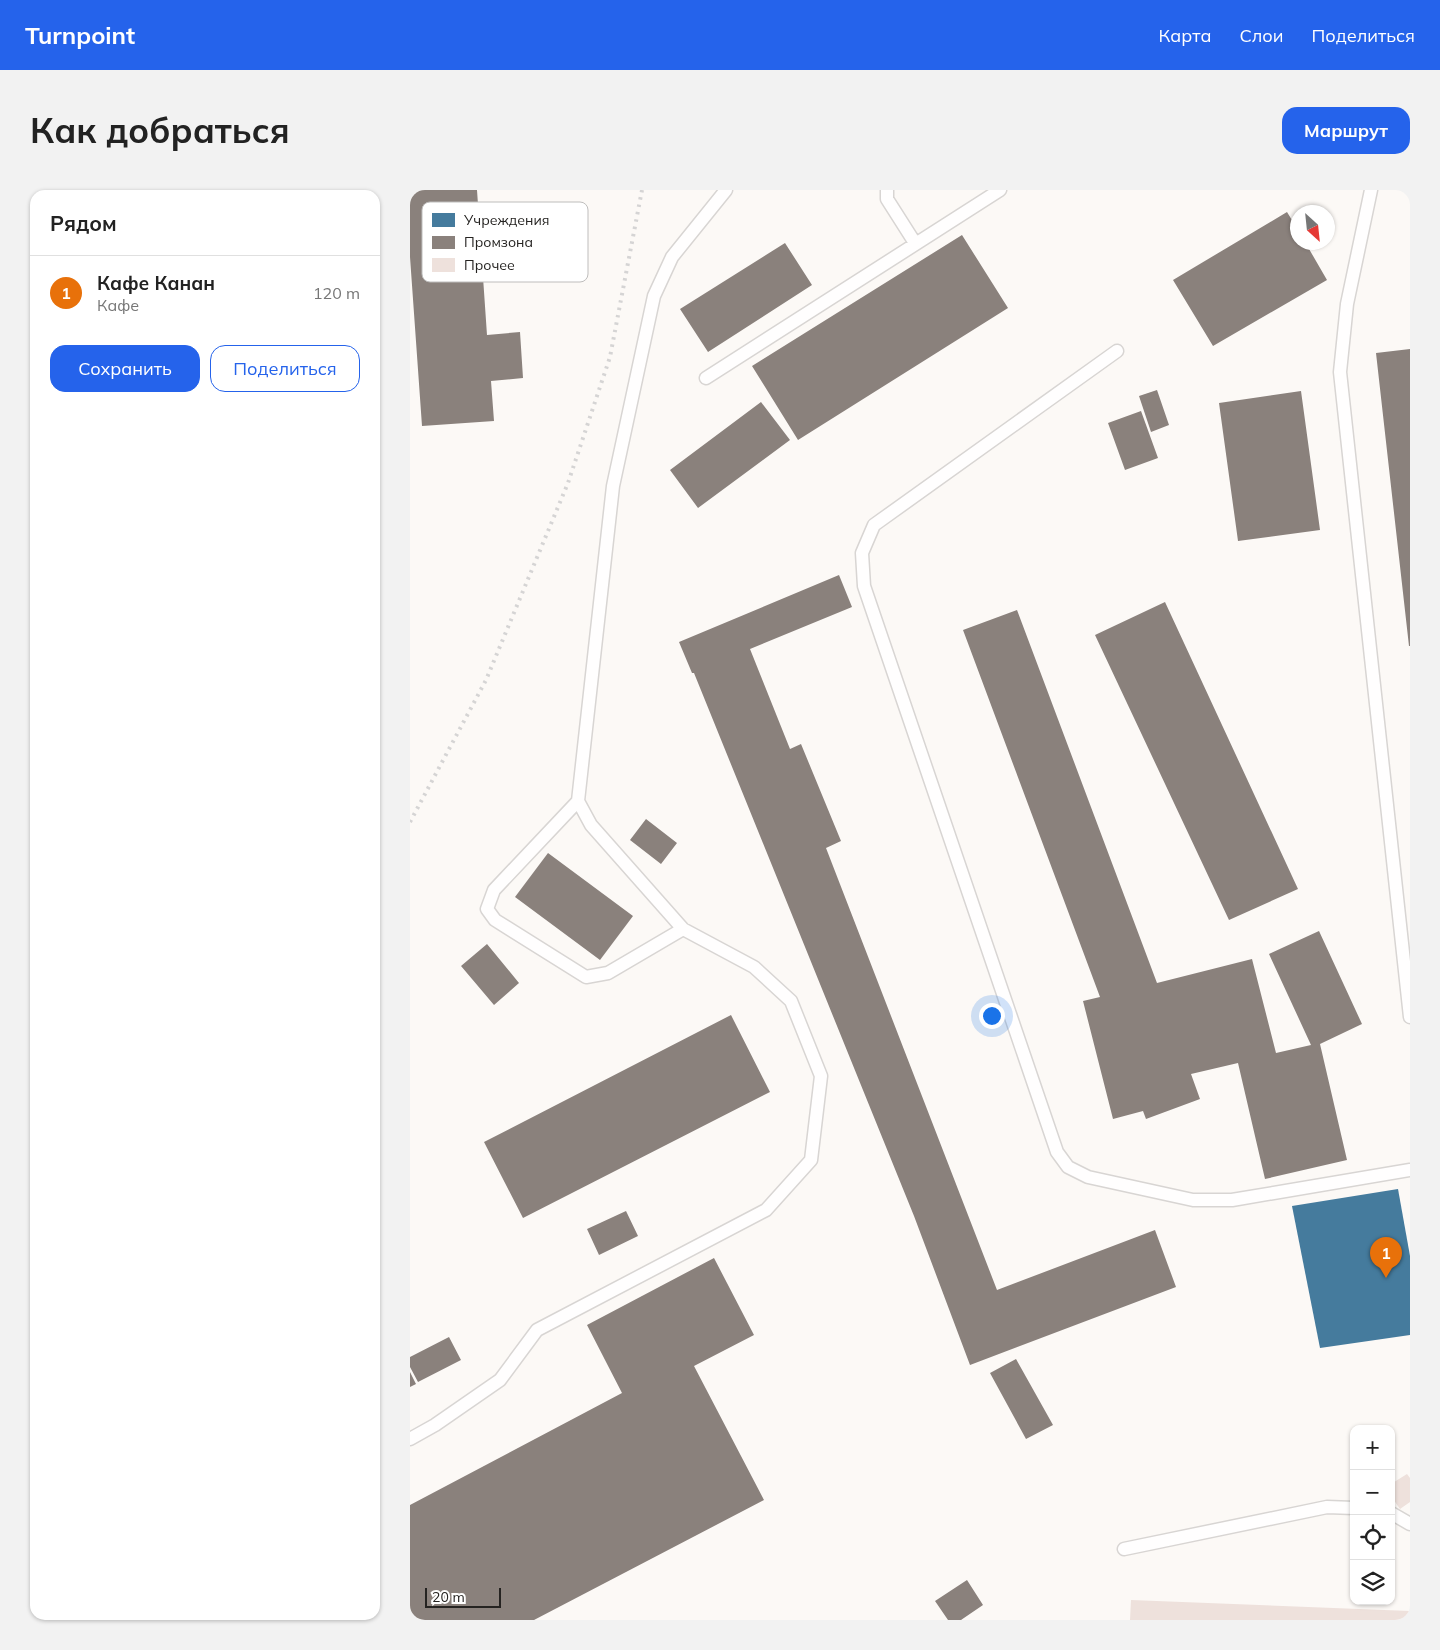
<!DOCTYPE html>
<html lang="ru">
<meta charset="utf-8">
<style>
:root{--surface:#fff;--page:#f2f2f2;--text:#222;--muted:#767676;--line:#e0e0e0;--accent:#2563eb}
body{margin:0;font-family:Mulish,sans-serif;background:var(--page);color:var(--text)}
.controls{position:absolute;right:15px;bottom:15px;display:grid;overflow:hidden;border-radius:10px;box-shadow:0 1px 4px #0004}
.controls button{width:45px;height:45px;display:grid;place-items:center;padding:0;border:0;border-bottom:1px solid var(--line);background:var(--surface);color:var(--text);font:25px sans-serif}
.compass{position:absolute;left:880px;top:15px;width:45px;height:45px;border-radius:50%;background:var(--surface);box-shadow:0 1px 4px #0004;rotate:153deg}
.scale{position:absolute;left:15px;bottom:12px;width:76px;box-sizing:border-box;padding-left:5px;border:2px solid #252321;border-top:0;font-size:14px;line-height:18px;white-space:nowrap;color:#252321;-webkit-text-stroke:4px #fff;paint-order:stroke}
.you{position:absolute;left:581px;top:825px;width:18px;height:18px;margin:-12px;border:4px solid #fff;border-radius:50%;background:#1a73e8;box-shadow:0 0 0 8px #1a73e833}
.badge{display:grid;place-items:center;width:32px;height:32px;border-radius:50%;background:var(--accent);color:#fff;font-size:16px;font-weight:700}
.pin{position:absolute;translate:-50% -41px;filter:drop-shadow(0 1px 2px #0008)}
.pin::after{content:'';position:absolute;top:26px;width:18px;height:15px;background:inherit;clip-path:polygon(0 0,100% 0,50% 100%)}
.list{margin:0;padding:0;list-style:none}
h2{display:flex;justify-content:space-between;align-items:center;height:65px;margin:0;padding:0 20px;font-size:21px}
h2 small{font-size:16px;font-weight:400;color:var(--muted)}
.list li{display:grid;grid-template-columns:32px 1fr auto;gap:15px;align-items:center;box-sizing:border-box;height:75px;padding:0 20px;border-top:1px solid var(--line)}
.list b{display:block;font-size:19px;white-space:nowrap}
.list p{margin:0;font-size:16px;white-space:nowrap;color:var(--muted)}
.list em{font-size:16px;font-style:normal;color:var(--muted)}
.actions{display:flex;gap:10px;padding:15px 20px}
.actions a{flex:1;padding:11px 0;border:1px solid var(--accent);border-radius:15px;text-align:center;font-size:18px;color:var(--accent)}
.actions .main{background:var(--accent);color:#fff}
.icon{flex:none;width:28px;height:28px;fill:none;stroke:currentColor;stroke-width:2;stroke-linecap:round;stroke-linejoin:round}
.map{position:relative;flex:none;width:1000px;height:1430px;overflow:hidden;border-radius:15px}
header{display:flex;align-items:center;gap:30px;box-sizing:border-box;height:70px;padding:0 25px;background:var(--accent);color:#fff}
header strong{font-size:24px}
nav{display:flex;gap:28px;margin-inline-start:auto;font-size:18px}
.intro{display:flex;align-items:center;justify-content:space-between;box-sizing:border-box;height:120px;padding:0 30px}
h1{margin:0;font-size:35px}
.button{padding:12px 22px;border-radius:15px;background:var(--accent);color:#fff;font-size:18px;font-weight:700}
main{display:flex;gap:30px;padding:0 30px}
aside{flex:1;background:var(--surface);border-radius:15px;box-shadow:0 1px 4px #0004}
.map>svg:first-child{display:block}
.public{fill:#457b9d}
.industry{fill:#8a817c}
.building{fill:#eee1dc}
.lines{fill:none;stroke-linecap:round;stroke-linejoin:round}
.lane-casing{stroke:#d8d5d3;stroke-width:15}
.lane{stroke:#fffefe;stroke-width:12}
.rail{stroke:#d5d4d4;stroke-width:4;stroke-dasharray:2.5 5;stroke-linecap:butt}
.key{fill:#fff;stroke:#bebdbc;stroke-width:1}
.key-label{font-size:14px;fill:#252321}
</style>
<header>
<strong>Turnpoint</strong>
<nav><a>Карта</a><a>Слои</a><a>Поделиться</a></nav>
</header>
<div class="intro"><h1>Как добраться</h1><a class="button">Маршрут</a></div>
<main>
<aside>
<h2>Рядом<small></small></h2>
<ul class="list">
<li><span class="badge" style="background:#e8710a">1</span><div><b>Кафе Канан</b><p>Кафе</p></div><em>120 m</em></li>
</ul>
<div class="actions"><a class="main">Сохранить</a><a>Поделиться</a></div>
</aside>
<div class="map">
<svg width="1000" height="1430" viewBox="0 0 1000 1430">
<rect width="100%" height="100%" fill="#fcf9f6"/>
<path class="public" d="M 988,999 L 1000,1066 L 1000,1145 L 910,1158 L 882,1016 Z"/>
<path class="industry" d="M 0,0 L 67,0 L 77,145 L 110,142 L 113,188 L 81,191 L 84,231 L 12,236 L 0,67 Z
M 877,22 L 888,40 L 888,52 L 895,52 L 917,90 L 803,156 L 763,90 Z
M 552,45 L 598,118 L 388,250 L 342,176 Z
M 375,53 L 402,95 L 298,162 L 270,119 Z
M 1000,159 L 1000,456 L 999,456 L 966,163 Z
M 747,200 L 759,235 L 741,242 L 729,206 Z
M 891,201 L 910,340 L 828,351 L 809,213 Z
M 351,212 L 380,250 L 288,318 L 260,280 Z
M 731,221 L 748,268 L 715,280 L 698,233 Z
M 429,385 L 442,417 L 340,459 L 380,559 L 391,554 L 431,651 L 416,658 L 587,1100 L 745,1040 L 766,1097 L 560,1175 L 504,1026 L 284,483 L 282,483 L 269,452 Z
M 755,412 L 888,699 L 819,730 L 685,445 Z
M 607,420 L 747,793 L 842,769 L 866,863 L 901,855 L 859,764 L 909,741 L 952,834 L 910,854 L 937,970 L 855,989 L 828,873 L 781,884 L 790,909 L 736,929 L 733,921 L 703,929 L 673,811 L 690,807 L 553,440 Z
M 236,629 L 267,653 L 251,674 L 220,650 Z
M 138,663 L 223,726 L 190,770 L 105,707 Z
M 77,754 L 109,793 L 84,815 L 51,776 Z
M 321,825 L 360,902 L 113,1028 L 74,952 Z
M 216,1021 L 228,1046 L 189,1065 L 177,1039 Z
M 304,1068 L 344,1145 L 284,1176 L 354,1310 L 124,1430 L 0,1430 L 0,1315 L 212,1203 L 177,1135 Z
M 39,1147 L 51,1170 L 8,1192 L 0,1177 L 0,1167 Z
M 606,1169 L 643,1235 L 616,1249 L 580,1183 Z
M 0,1182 L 6,1194 L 0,1197 Z
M 557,1390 L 573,1415 L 551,1430 L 538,1430 L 525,1411 Z"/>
<path class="building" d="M 997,1284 L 1000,1288 L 1000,1312 L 990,1319 L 981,1306 L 981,1294 Z
M 721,1410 L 1000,1421 L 1000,1430 L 720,1430 Z"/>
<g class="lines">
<g class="lane-casing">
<path id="lane" d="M 477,0 L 477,9 L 505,53
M 961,0 L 937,114 L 930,182 L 1000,827
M 707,161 L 464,335 L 452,363 L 454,396 L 647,962 L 658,977 L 678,987 L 783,1010 L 822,1010 L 1000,980
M 296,188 L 590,0
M 168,611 L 84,700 L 77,719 L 85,730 L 176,787 L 198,783 L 273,739
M 0,1249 L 25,1235 L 90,1190 L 127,1140 L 356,1020 L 401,970 L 411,886 L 381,811 L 344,777 L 273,739 L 181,635 L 168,611 L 203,296 L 244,106 L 262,67 L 316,0
M 981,1323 L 1000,1334
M 714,1359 L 917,1317 L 944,1318"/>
</g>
<use href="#lane" class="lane"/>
<path class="rail" d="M 0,632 L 76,490 L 158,293 L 200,167 L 232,0"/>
</g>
<rect x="12" y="12" width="166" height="80" rx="8" class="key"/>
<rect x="22" y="23" width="23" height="14" fill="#457b9d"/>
<rect x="22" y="46" width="23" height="13" fill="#8a817c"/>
<rect x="22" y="68" width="23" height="14" fill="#eee1dc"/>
<g class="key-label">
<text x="54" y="35">Учреждения</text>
<text x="54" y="57">Промзона</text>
<text x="54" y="80">Прочее</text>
</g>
</svg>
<div class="controls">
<button>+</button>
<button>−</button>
<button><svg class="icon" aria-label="locate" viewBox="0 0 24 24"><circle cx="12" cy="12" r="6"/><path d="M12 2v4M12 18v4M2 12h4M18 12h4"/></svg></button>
<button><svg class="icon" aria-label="layers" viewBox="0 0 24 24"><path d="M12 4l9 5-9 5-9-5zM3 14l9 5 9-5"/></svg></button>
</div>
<svg class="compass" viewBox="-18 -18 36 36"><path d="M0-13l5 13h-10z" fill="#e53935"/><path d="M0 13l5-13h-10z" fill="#767676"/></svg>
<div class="scale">20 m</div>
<div class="you"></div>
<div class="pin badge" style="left:976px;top:1088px;background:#e8710a">1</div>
</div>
</main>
